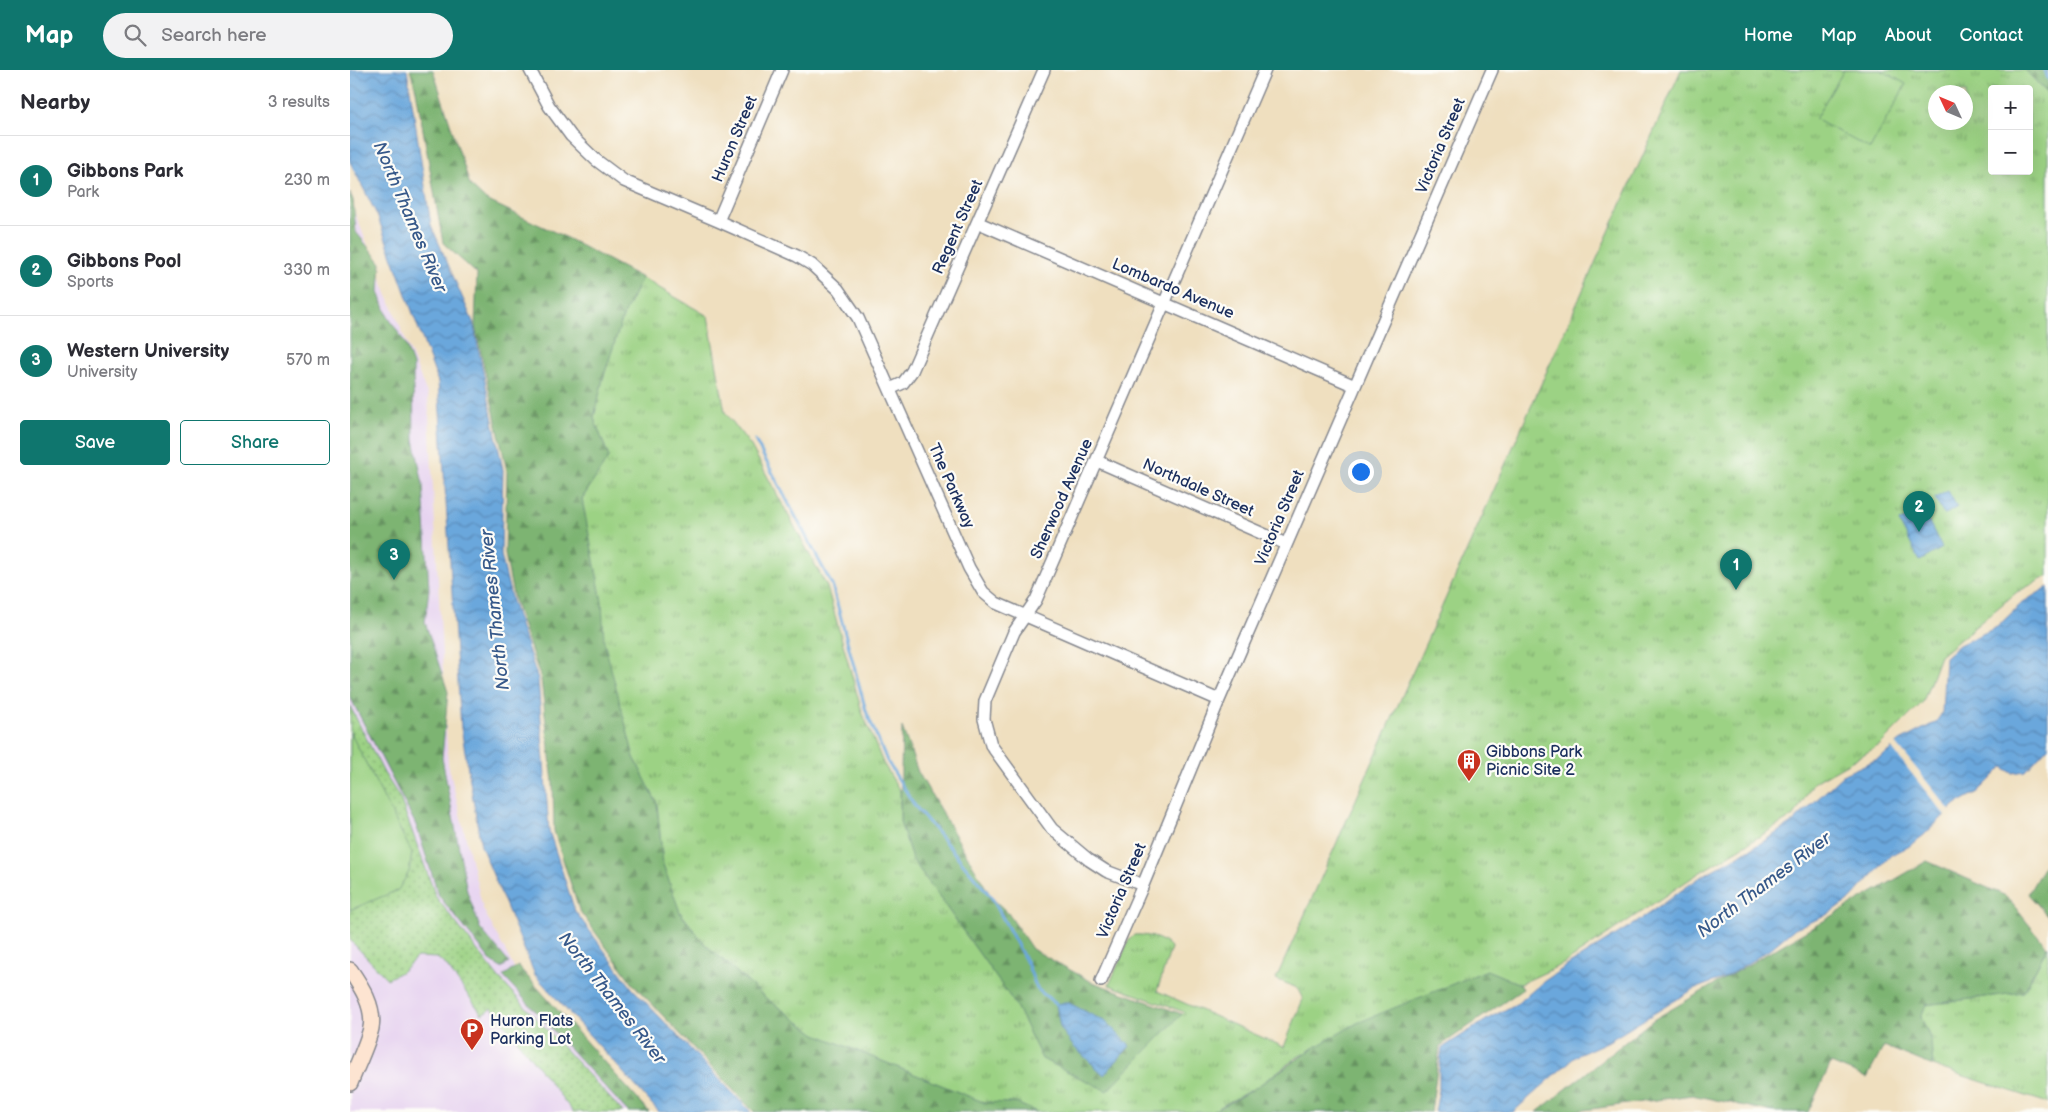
<!DOCTYPE html>
<meta charset="utf-8">
<style>
:root{--surface:#fff;--page:#f2f2f3;--text:#2b2b33;--muted:#7c7c81;--line:#e1e1e2;--accent:#0f766e}
body{margin:0;font-family:"Balsamiq Sans",sans-serif;background:var(--page);color:var(--text)}
.controls{position:absolute;right:15px;top:15px;display:grid;overflow:hidden;border-radius:5px;box-shadow:0 5px 20px #0002}
.controls button{width:45px;height:45px;display:grid;place-items:center;padding:0;border:0;border-bottom:1px solid var(--line);background:var(--surface);color:var(--text);font:25px sans-serif}
.compass{position:absolute;left:1578px;top:15px;width:45px;height:45px;border-radius:50%;background:var(--surface);box-shadow:0 5px 20px #0002;rotate:314deg}
.you{position:absolute;left:1010px;top:401px;width:18px;height:18px;margin:-12px;border:4px solid #fff;border-radius:50%;background:#1a73e8;box-shadow:0 0 0 8px #1a73e833}
.badge{display:grid;place-items:center;width:32px;height:32px;border-radius:50%;background:var(--accent);color:#fff;font-size:16px;font-weight:700}
.pin{position:absolute;translate:-50% -41px;filter:drop-shadow(0 1px 2px #0008)}
.pin::after{content:'';position:absolute;top:26px;width:18px;height:15px;background:inherit;clip-path:polygon(0 0,100% 0,50% 100%)}
.list{margin:0;padding:0;list-style:none}
h2{display:flex;justify-content:space-between;align-items:center;height:65px;margin:0;padding:0 20px;font-size:21px}
h2 small{font-size:16px;font-weight:400;color:var(--muted)}
.list li{display:grid;grid-template-columns:32px 1fr auto;gap:15px;align-items:center;box-sizing:border-box;height:90px;padding:0 20px;border-top:1px solid var(--line)}
.list b{display:block;font-size:19px;white-space:nowrap}
.list p{margin:0;font-size:16px;white-space:nowrap;color:var(--muted)}
.list em{font-size:16px;font-style:normal;color:var(--muted)}
.actions{display:flex;gap:10px;padding:15px 20px}
.actions a{flex:1;padding:11px 0;border:1px solid var(--accent);border-radius:5px;text-align:center;font-size:18px;color:var(--accent)}
.actions .main{background:var(--accent);color:#fff}
.icon{flex:none;width:28px;height:28px;fill:none;stroke:currentColor;stroke-width:2;stroke-linecap:round;stroke-linejoin:round}
.map{position:relative;flex:none;width:1698px;height:1042px;overflow:hidden}
header{display:flex;align-items:center;gap:30px;box-sizing:border-box;height:70px;padding:0 25px;background:var(--accent);color:#fff}
header strong{font-size:24px}
nav{display:flex;gap:28px;margin-inline-start:auto;font-size:18px}
.search{width:350px;height:45px;background:var(--page);display:flex;align-items:center;gap:12px;box-sizing:border-box;padding:0 18px;border-radius:28px;color:var(--muted);font-size:19px}
main{display:flex}
aside{flex:1;background:var(--surface)}
.map>svg:first-child{display:block}
.built{fill:#e6d2f0}
.grass{fill:url(#grass-dots);stroke:#5c8071}
.forest{fill:url(#forest-firs);stroke:#4c7268}
.park{fill:url(#park-tufts);stroke:#5c8071;fill-rule:evenodd}
.pitch{fill:#9cd284;stroke:#5c8071}
.water{fill:url(#water-waves);stroke:#436b9d}
.pier{fill:#efdfbf}
.lines{fill:none;stroke-linecap:round;stroke-linejoin:round}
.stream{stroke:#6ba7dc;stroke-width:3}
.street-casing{stroke:#85878e;stroke-width:14}
.secondary-casing{stroke:#85878e;stroke-width:18}
.street{stroke:#fff;stroke-width:11}
.secondary{stroke:#fde4d1;stroke-width:15}
.labels{text-anchor:middle;dominant-baseline:central;stroke-width:4.5;stroke-linejoin:round;paint-order:stroke}
.street-label{font-size:16px;fill:#1b2f5e;stroke:#fdfcf7}
.poi-label{font-size:16px;fill:#1b2f5e;stroke:#fdfcf7;text-anchor:start}
.water-label{font-size:18px;font-style:italic;fill:#37598a;stroke:#fdfcf7}
</style>
<header>
<strong>Map</strong>
<div class="search"><svg class="icon" aria-label="search" viewBox="0 0 24 24"><circle cx="10" cy="10" r="6"/><path d="M15 15l6 6"/></svg>Search here</div>
<nav><a>Home</a><a>Map</a><a>About</a><a>Contact</a></nav>
</header>
<main>
<aside>
<h2>Nearby<small>3 results</small></h2>
<ul class="list">
<li><span class="badge">1</span><div><b>Gibbons Park</b><p>Park</p></div><em>230 m</em></li>
<li><span class="badge">2</span><div><b>Gibbons Pool</b><p>Sports</p></div><em>330 m</em></li>
<li><span class="badge">3</span><div><b>Western University</b><p>University</p></div><em>570 m</em></li>
</ul>
<div class="actions"><a class="main">Save</a><a>Share</a></div>
</aside>
<div class="map">
<svg width="1698" height="1042" viewBox="0 0 1698 1042">
<defs>
<pattern id="grass-dots" width="8" height="8" patternUnits="userSpaceOnUse" patternTransform="scale(1.25)"><rect width="8" height="8" fill="#9cd284"/><path d="M2 2h.1M6 6h.1" fill="none" stroke="#7eab6f" stroke-width="1.8" stroke-linecap="round"/></pattern>
<pattern id="forest-firs" width="22" height="20" patternUnits="userSpaceOnUse" patternTransform="scale(1.25)"><rect width="22" height="20" fill="#7db472"/><path d="M5 1l3.5 6h-7zM16 11l3.5 6h-7z" fill="#669361"/></pattern>
<pattern id="park-tufts" width="24" height="20" patternUnits="userSpaceOnUse" patternTransform="scale(1.25)"><rect width="24" height="20" fill="#9cd284"/><path d="M3 7l-1-3M5 7V3M7 7l1-3M15 17l-1-3M17 17v-4M19 17l1-3" fill="none" stroke="#7eab6f"/></pattern>
<pattern id="water-waves" width="16" height="10" patternUnits="userSpaceOnUse" patternTransform="scale(1.25)"><rect width="16" height="10" fill="#6ba7dc"/><path d="M0 5q4-4 8 0t8 0" fill="none" stroke="#5788b6"/></pattern>
</defs>
<rect width="100%" height="100%" fill="#fdfcf7"/>
<filter id="ink" filterUnits="userSpaceOnUse"><feTurbulence type="fractalNoise" baseFrequency=".02" numOctaves="2"/><feDisplacementMap in="SourceGraphic" scale="10" xChannelSelector="R" yChannelSelector="G"/><feConvolveMatrix kernelMatrix="1 2 1 2 8 2 1 2 1" color-interpolation-filters="sRGB"/></filter>
<filter id="wash" filterUnits="userSpaceOnUse"><feTurbulence type="fractalNoise" baseFrequency=".0096" numOctaves="4" result="noise"/><feDisplacementMap in="SourceGraphic" scale="20" xChannelSelector="R" yChannelSelector="G"/><feGaussianBlur stdDeviation="1.12" result="paint"/><feColorMatrix in="noise" values="0 0 0 0 0 0 0 0 0 0 0 0 0 0 0 0 0 1.4 0 .05"/><feComposite in="paint" operator="in"/></filter>
<g filter="url(#wash)">
<rect width="100%" height="100%" fill="#efdfbf"/>
<path class="built" d="M 0,131 L 78,326 L 98,694 L 133,839 L 171,911 L 292,1042 L 0,1042 Z"/>
<path class="grass" d="M 0,636 L 34,703 L 50,728 L 86,827 L 148,907 L 273,1042 L 223,1042 L 142,938 L 132,944 L 95,894 L 87,888 L 67,887 L 51,902 L 37,909 L 0,870 Z"/>
<path class="forest" d="M 60,0 L 83,0 L 120,115 L 136,130 L 213,166 L 292,208 L 273,247 L 253,309 L 244,348 L 259,387 L 232,429 L 252,531 L 255,571 L 284,687 L 307,733 L 313,794 L 331,844 L 355,874 L 416,928 L 466,964 L 633,1032 L 666,1033 L 687,1042 L 404,1042 L 283,914 L 229,840 L 204,761 L 203,712 L 191,609 L 164,530 L 155,484 L 157,401 L 125,256 L 127,204 L 93,173 L 66,20 Z
M 1675,0 L 1698,0 L 1698,24 Z
M 0,123 L 3,130 L 6,162 L 31,193 L 29,221 L 37,245 L 55,273 L 63,295 L 64,369 L 73,415 L 79,519 L 75,552 L 98,622 L 92,688 L 117,821 L 130,858 L 159,893 L 151,898 L 142,892 L 89,826 L 66,755 L 0,627 Z
M 552,657 L 568,702 L 642,828 L 658,843 L 682,879 L 742,912 L 832,944 L 757,1022 L 692,989 L 665,934 L 562,789 L 550,752 Z
M 1698,789 L 1698,846 L 1678,824 Z
M 1577,791 L 1656,826 L 1697,877 L 1674,922 L 1576,935 L 1571,947 L 1581,970 L 1583,996 L 1534,976 L 1517,1008 L 1481,993 L 1458,1042 L 1424,1042 L 1342,1025 L 1220,1042 L 1187,1042 L 1303,950 Z
M 168,896 L 299,1042 L 278,1042 L 153,906 Z
M 1137,900 L 1170,914 L 1173,919 L 1090,976 L 1081,1042 L 861,1042 C 913,1019 955,978 1007,953 C 1049,933 1094,918 1137,900 Z"/>
<path class="park" d="M 1331,0 L 1675,0 L 1698,24 L 1698,506 L 1667,522 L 1590,586 L 1573,632 L 1530,675 L 1463,713 L 1445,745 L 1349,803 L 1213,894 L 1170,914 L 1137,900 L 1007,953 L 946,988 L 908,1016 L 861,1042 L 687,1042 L 666,1033 L 633,1032 L 466,964 L 416,928 L 355,874 L 330,842 L 313,794 L 307,733 L 284,687 L 254,571 L 252,531 L 232,429 L 259,387 L 244,348 L 253,309 L 273,247 L 292,208 L 358,246 L 375,342 L 401,376 L 477,517 L 512,642 L 533,693 L 550,721 L 550,752 L 562,789 L 665,934 L 692,989 L 757,1021 L 834,942 L 759,915 L 779,870 L 784,865 C 797,864 813,868 821,878 L 807,921 L 934,977 L 953,929 L 947,918 L 926,909 ZM 1642,19 L 1679,19 L 1679,101 L 1642,101 ZM 1586,22 L 1616,22 L 1616,52 L 1586,52 Z
M 1698,876 L 1698,1033 L 1583,996 L 1581,970 L 1571,947 L 1576,935 L 1674,922 Z"/>
<path class="pitch" d="M 1494,0 L 1531,0 L 1556,14 L 1520,79 L 1465,49 Z
M 0,662 L 62,783 L 59,802 L 48,820 L 0,840 Z"/>
<path class="water" d="M 0,0 L 57,0 L 81,155 L 123,252 L 153,400 L 151,485 L 162,531 L 188,609 L 199,761 L 225,841 L 282,918 L 401,1042 L 309,1042 L 185,905 L 131,776 L 111,658 L 88,312 L 27,145 L 0,92 Z
M 1598,421 L 1607,437 L 1594,445 L 1585,428 Z
M 1573,440 L 1592,478 L 1570,491 L 1549,452 Z
M 1698,517 L 1698,677 L 1676,701 L 1662,703 L 1653,697 L 1628,722 L 1606,734 L 1574,765 L 1558,777 L 1541,785 L 1500,830 L 1473,847 L 1445,858 L 1419,880 L 1374,908 L 1344,919 L 1259,971 L 1226,986 L 1163,1042 L 1085,1042 L 1089,1020 L 1089,1001 L 1092,978 L 1141,947 L 1168,933 L 1193,912 L 1221,893 L 1285,853 L 1352,806 L 1411,773 L 1443,752 L 1494,704 L 1532,687 L 1550,671 L 1586,652 L 1592,643 L 1595,587 L 1609,575 L 1647,557 L 1673,532 Z
M 717,932 L 756,952 L 780,976 L 754,1005 L 723,976 L 710,957 L 706,934 Z"/>
<path class="pier" d="M 1545,672 L 1602,743 L 1597,748 L 1540,676 Z"/>
<g class="lines">
<path class="stream" d="M 1695,0 L 1698,9
M 405,370 L 482,515 L 516,641 L 537,691 L 565,736 L 642,828 L 677,893 L 687,919 L 706,934"/>
</g>
</g>
<g filter="url(#ink)">
<g class="lines">
<g class="street-casing">
<path id="street" d="M 180,0 L 199,36 L 221,66 L 246,90 L 274,111 L 368,151 L 447,186 L 462,195 L 488,219 L 508,248 L 619,498 L 633,522 L 646,533 L 869,630
M 368,151 L 432,0
M 629,153 L 1005,316
M 540,319 L 553,313 L 562,301 L 694,0
M 747,391 L 936,474
M 793,815 L 756,801 L 739,790 L 702,759 L 641,675 L 634,649 L 635,631 L 664,562 L 686,530 L 915,0
M 751,911 L 793,815 L 869,630 L 1142,0"/>
</g>
<g class="secondary-casing">
<path id="secondary" d="M 0,900 C 11,916 25,937 21,958 C 18,973 6,997 0,1013"/>
</g>
<use href="#street" class="street"/>
<use href="#secondary" class="secondary"/>
</g>
</g>
<defs>
<g id="building-pin" transform="scale(1.25)"><path d="M0 17L-7.5 6A9.5 9.5 0 1 1 7.5 6Z" fill="#c8321e" stroke="#fdfcf7"/><path d="M-4-6H4V6H1V3H-1V6H-4ZM-2.5-4.3h1.7v1.8h-1.7ZM.8-4.3h1.7v1.8H.8ZM-2.5-1h1.7V.8h-1.7ZM.8-1h1.7V.8H.8Z" fill="#fff"/></g>
<g id="parking-pin" transform="scale(1.25)"><path d="M0 17L-7.5 6A9.5 9.5 0 1 1 7.5 6Z" fill="#c8321e" stroke="#fdfcf7"/><path d="M-3.5-5.5H1a3.5 3.5 0 0 1 0 7H-1V5.5H-3.5ZM-1-3.4V-.6H.8a1.4 1.4 0 0 0 0-2.8Z" fill="#fff"/></g>
</defs>
<g fill-rule="evenodd">
<use href="#building-pin" x="1119" y="691"/>
<use href="#parking-pin" x="122" y="960"/>
</g>
<g class="labels">
<g class="street-label">
<text transform="translate(385 69) rotate(-67)">Huron Street</text>
<text transform="translate(1091 76) rotate(-67)">Victoria Street</text>
<text transform="translate(608 157) rotate(-66)">Regent Street</text>
<text transform="translate(823 219) rotate(23)">Lombardo Avenue</text>
<text transform="translate(601 416) rotate(66)">The Parkway</text>
<text transform="translate(848 418) rotate(24)">Northdale Street</text>
<text transform="translate(712 429) rotate(-66)">Sherwood Avenue</text>
<text transform="translate(930 448) rotate(-67)">Victoria Street</text>
<text transform="translate(772 821) rotate(-67)">Victoria Street</text>
</g>
<g class="poi-label">
<text x="1136" y="682">Gibbons Park<tspan x="1136" dy="18">Picnic Site 2</tspan></text>
<text x="140" y="951">Huron Flats<tspan x="140" dy="18">Parking Lot</tspan></text>
</g>
<g class="water-label">
<text transform="translate(60 147) rotate(67)">North Thames River</text>
<text transform="translate(145 540) rotate(-96)">North Thames River</text>
<text transform="translate(1414 815) rotate(-37)">North Thames River</text>
<text transform="translate(262 928) rotate(52)">North Thames River</text>
</g>
</g>
</svg>
<div class="controls">
<button>+</button>
<button>−</button>
</div>
<svg class="compass" viewBox="-18 -18 36 36"><path d="M0-13l5 13h-10z" fill="#e53935"/><path d="M0 13l5-13h-10z" fill="#7c7c81"/></svg>
<div class="you"></div>
<div class="pin badge" style="left:1386px;top:520px">1</div>
<div class="pin badge" style="left:1569px;top:462px">2</div>
<div class="pin badge" style="left:44px;top:510px">3</div>
</div>
</main>
